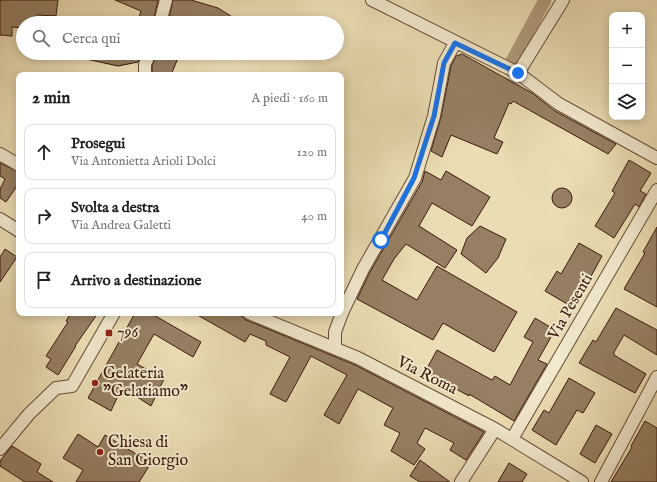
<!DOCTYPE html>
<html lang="it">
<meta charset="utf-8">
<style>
:root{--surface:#fff;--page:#f6f6f6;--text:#202124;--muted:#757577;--line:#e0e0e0}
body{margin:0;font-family:"IM FELL English",serif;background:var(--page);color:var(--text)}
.controls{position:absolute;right:12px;top:12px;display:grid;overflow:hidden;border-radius:8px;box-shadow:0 2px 10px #0003}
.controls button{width:36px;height:36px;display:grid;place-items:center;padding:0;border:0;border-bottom:1px solid var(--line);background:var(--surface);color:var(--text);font:20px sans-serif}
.stop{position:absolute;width:12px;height:12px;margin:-9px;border:3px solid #1a73e8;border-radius:50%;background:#fff}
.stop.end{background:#1a73e8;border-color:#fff;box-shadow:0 1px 4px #0008}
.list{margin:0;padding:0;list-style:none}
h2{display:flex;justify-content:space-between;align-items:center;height:52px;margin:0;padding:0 16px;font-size:17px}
h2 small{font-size:13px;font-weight:400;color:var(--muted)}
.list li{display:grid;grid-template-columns:26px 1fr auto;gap:12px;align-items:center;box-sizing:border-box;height:56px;margin:0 8px 8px;padding:0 8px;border:1px solid var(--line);border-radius:8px}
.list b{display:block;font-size:15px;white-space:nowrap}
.list p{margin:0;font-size:13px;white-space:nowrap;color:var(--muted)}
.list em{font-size:13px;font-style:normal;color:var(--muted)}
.icon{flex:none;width:22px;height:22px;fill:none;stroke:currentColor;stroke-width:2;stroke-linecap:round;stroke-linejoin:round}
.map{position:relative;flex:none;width:657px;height:482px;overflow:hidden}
.search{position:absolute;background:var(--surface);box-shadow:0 2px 10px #0003;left:16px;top:16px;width:328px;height:44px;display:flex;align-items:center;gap:10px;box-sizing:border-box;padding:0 14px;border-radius:22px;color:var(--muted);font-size:15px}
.panel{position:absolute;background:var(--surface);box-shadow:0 2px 10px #0003;left:16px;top:72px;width:328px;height:244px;border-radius:8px}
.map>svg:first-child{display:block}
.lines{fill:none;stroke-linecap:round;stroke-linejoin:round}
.canal{stroke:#af9b7b;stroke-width:13}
.building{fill:#967f63;stroke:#3a1a0d}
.minor-casing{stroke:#664b36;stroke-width:14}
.minor{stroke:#f2e9ce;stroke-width:12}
.route{stroke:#1a73e8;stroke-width:5}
.poi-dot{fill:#8f2418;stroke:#f2e9ce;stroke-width:1.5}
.labels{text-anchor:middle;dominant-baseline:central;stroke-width:4;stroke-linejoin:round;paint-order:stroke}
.street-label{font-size:16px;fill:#3a1a0d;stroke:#f2e9ce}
.poi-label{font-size:16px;fill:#3a1a0d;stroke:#f2e9ce;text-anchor:start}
</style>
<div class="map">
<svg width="657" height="482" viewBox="0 0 657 482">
<rect width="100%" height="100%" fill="#ebddb3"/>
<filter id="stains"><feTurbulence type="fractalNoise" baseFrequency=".005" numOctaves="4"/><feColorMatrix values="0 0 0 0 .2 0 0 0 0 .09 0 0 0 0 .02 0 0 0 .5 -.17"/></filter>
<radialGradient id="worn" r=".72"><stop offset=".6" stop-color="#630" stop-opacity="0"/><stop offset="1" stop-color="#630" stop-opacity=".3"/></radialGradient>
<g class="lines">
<path class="canal" d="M 510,65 L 545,0"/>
</g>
<path class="building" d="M 0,0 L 58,0 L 56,16 L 37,15 L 36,23 L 23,23 L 23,28 L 12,27 L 12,36 L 0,35 Z
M 115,0 L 158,0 L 153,23 L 137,23 L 141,11 Z
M 173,0 L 191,0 L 218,8 L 242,23 L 197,23 L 186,19 L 185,23 L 168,23 Z
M 77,53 L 142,53 L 138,62 L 118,66 L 77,57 Z
M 157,53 L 180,53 L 171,75 L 152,75 L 152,66 Z
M 462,54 L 532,93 L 555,111 L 616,144 L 608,154 L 513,101 L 511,104 L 509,103 L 494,138 L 503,142 L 497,154 L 451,135 L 442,157 L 431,151 L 441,117 L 451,66 L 456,56 Z
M 629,160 L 651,173 L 640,191 L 646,194 L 639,207 L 635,204 L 614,238 L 595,226 L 615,193 L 612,191 Z
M 0,163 L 19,172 L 19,183 L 6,202 L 0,198 L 0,189 L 5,179 L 0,176 Z
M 425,171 L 441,180 L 446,171 L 490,197 L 472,226 L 432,203 L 419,226 L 457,250 L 445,268 L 406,244 L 394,259 L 382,280 L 417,300 L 437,266 L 517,312 L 494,352 L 443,323 L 433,340 L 357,299 L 370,272 L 422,182 Z
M552 198a10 10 0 1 1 20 0a10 10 0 1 1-20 0Z
M 480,226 L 506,239 L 498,258 L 486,273 L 461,254 L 467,238 Z
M 657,227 L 657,307 L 624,289 L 645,253 L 643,252 Z
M 579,243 L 602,256 L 574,308 L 545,291 L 557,271 L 561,274 Z
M 5,249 L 17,257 L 0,282 L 0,257 Z
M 616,308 L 657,330 L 657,355 L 624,335 L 614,352 L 614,355 L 646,374 L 635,393 L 579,363 L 593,340 L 596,342 Z
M 71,313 L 98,313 L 75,346 L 76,346 L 58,375 L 46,367 L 51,359 L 46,356 L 68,322 L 66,321 Z
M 135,313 L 150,313 L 201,342 L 193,357 L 154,334 L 137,364 L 164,379 L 151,406 L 122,387 L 111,411 L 88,398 Z
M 194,313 L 238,313 L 246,320 L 355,365 L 484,432 L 466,460 L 450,450 L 454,443 L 425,428 L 417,443 L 425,449 L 414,465 L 391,451 L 400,433 L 384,425 L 393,408 L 358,389 L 339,424 L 324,415 L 347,375 L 311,356 L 286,402 L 270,394 L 290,357 L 266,345 L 266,341 L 250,334 L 245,342 Z
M 535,318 L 555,330 L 538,360 L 547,364 L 514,421 L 469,394 L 469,396 L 425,372 L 437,350 L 492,380 L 495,376 L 510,385 L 533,342 L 524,337 Z
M 569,378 L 595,393 L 583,413 L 577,410 L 556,445 L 532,430 L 544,410 L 549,413 Z
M 645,421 L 657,428 L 657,482 L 611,482 L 632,447 L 631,446 Z
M 596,425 L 612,434 L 595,463 L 580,454 Z
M 78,434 L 98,447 L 105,435 L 151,463 L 139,482 L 76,482 L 83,470 L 63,458 Z
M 12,446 L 41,464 L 37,472 L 53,482 L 25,482 L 0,466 L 0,461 Z
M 420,460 L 450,482 L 420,482 L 410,476 Z
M 509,463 L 527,474 L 522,482 L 498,482 Z"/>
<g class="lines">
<g class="minor-casing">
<path id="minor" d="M 372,0 L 518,73 L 559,104 L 657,158
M 160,23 L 166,0
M 518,73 L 563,0
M 145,75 L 145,64 L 150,53
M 0,154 L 19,165
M 0,219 L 19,231
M 249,313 L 358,358 L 495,429 L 582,482
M 335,347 L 335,332 L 342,313 L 363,269 L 415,178 L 434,116 L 444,63 L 455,43
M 512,439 L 657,190
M 0,449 L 29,414 L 56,388 L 72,386 L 114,313
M 461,482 L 495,429
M 601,482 L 657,377"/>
</g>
<use href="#minor" class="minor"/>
</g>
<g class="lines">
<path class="route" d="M 381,240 L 414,178 L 434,116 L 444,63 L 455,43 L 518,73"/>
</g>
<g class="poi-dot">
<rect x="105" y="329" width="8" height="8" rx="2"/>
<circle cx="95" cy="383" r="4"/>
<circle cx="100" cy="452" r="4"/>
</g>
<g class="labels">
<g class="street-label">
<text transform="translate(571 307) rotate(-60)">Via Pesenti</text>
<text transform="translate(427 376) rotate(27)">Via Roma</text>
</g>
<g class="poi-label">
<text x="117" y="333">796</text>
<text x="103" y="374">Gelateria<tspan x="103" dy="18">"Gelatiamo"</tspan></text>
<text x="108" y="443">Chiesa di<tspan x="108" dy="18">San Giorgio</tspan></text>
</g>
</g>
<rect width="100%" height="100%" filter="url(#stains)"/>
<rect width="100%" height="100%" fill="url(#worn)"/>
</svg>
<div class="controls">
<button>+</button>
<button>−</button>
<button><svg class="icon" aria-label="layers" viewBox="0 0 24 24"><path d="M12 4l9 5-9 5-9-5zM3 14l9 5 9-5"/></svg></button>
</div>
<div class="stop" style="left:381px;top:240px"></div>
<div class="stop end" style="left:518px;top:73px"></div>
<div class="search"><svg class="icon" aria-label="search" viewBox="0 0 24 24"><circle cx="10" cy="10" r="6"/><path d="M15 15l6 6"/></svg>Cerca qui</div>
<section class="panel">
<h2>2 min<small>A piedi · 160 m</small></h2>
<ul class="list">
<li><svg class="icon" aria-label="ahead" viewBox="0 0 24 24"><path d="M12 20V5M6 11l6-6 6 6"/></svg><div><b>Prosegui</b><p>Via Antonietta Arioli Dolci</p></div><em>120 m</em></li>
<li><svg class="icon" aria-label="right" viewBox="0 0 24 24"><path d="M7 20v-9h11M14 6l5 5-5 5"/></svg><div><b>Svolta a destra</b><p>Via Andrea Galetti</p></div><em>40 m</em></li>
<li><svg class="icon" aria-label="arrive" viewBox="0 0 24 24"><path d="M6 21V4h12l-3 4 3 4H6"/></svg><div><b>Arrivo a destinazione</b></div></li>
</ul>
</section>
</div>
